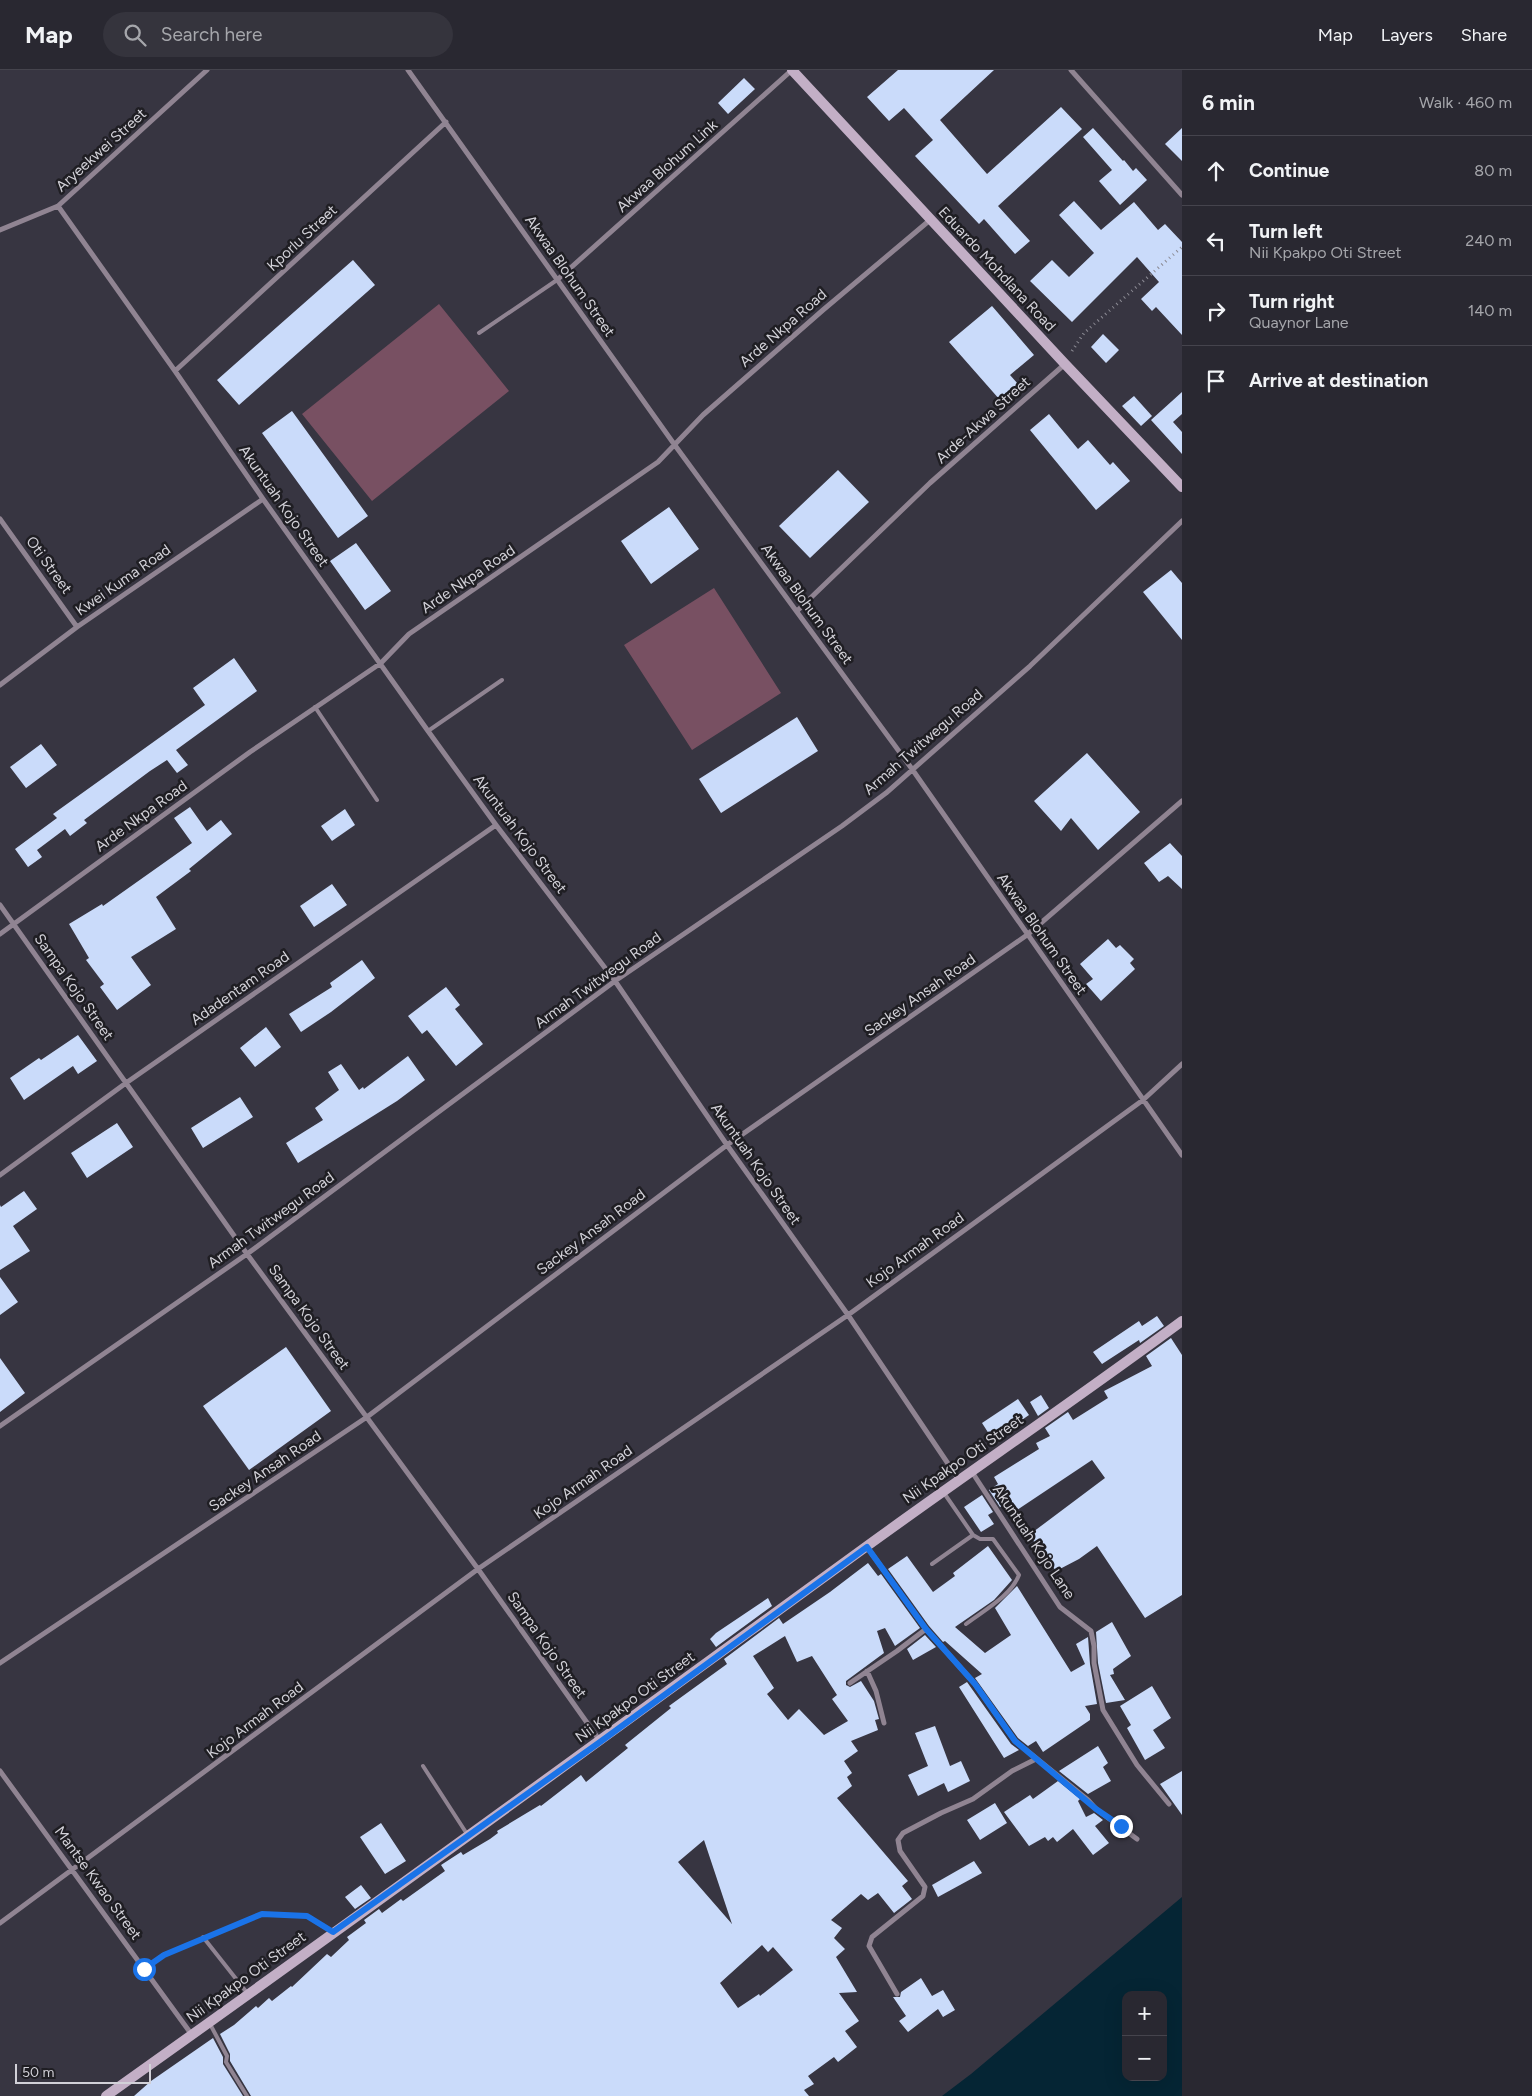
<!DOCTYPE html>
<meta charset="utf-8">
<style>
:root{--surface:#292831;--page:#35343d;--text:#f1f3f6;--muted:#a5a6ab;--line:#45444d}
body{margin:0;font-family:Figtree,sans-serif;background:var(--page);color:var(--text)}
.controls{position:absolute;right:15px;bottom:15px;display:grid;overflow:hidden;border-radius:10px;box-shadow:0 5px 20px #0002}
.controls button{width:45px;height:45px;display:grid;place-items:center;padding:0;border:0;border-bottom:1px solid var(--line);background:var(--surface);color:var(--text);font:25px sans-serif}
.scale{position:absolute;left:15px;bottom:12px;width:136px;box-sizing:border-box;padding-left:5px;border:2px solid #d2d1d8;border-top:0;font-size:14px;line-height:18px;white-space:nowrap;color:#d2d1d8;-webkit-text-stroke:4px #1f1e23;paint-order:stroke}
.stop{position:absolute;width:15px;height:15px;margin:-11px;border:4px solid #1a73e8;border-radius:50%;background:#fff}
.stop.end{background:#1a73e8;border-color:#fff;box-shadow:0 1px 5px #0008}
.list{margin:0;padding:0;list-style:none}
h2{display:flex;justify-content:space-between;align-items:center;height:65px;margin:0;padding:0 20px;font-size:21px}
h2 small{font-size:16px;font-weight:400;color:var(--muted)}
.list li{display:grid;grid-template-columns:32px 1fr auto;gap:15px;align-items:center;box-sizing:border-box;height:70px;padding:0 20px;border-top:1px solid var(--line)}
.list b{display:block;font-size:19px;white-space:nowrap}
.list p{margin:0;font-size:16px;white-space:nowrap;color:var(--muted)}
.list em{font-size:16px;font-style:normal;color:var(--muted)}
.icon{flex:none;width:28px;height:28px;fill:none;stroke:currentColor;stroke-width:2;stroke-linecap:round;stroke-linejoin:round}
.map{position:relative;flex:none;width:1182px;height:2026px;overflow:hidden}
header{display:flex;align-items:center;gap:30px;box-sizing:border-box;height:70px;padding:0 25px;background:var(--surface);border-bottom:1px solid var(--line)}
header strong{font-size:24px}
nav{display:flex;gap:28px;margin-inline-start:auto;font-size:18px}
.search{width:350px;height:45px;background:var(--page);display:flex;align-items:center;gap:12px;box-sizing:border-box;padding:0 18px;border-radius:28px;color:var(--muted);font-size:19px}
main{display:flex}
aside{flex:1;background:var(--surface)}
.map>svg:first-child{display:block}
.green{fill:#785062}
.water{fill:#052534;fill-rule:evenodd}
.building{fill:#cadbfa;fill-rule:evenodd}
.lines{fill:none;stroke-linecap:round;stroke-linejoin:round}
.path{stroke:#8b8a93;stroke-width:3;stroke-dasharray:1 4;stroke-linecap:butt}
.lane{stroke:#908492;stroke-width:4}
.street{stroke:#908492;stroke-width:5}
.secondary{stroke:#c3afc6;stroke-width:10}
.route{stroke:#1a73e8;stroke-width:6}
.labels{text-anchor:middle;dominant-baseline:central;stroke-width:5;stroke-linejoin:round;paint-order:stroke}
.street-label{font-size:15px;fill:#d2d1d8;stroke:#1f1e23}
</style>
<header>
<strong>Map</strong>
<div class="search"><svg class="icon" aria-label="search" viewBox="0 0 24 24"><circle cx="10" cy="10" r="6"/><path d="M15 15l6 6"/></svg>Search here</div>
<nav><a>Map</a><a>Layers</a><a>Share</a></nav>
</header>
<main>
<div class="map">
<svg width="1182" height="2026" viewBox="0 0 1182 2026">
<rect width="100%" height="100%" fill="#373541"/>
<path class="green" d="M 439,234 L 509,321 L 372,431 L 302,344 Z
M 714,518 L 781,623 L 692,680 L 624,575 Z"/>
<path class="water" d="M 1182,1827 L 1182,2026 L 942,2026 L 971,2004 ZM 1126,1925 L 1163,1925 L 1163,2007 L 1126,2007 Z"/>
<path class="building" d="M 898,0 L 994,0 L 940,50 L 987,104 L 1061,37 L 1082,59 L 998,136 L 1030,171 L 1015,184 L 984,149 L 979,154 L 915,86 L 933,70 L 904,38 L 889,51 L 867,27 Z
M 744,8 L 755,19 L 728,44 L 718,33 Z
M 1093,58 L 1123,91 L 1124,90 L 1133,101 L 1136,98 L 1147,110 L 1120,135 L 1099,111 L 1112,100 L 1083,67 Z
M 1182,58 L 1182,91 L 1165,74 Z
M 1074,131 L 1101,160 L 1134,132 L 1158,160 L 1165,154 L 1182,172 L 1182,265 L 1156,237 L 1152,241 L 1141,229 L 1159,212 L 1137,187 L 1072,252 L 1030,211 L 1052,190 L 1069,207 L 1094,183 L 1059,145 Z
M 353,190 L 375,215 L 239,335 L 217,310 Z
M 992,236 L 1034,285 L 1010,305 L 1018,314 L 1000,330 L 949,272 Z
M 1103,264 L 1119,280 L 1106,293 L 1091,277 Z
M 1182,322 L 1182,344 L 1173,352 L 1182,362 L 1182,384 L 1151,350 Z
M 1134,326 L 1152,346 L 1141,356 L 1122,336 Z
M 292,341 L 368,446 L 338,468 L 262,363 Z
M 1049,344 L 1078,379 L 1088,370 L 1110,395 L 1113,392 L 1130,411 L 1096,440 L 1030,360 Z
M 838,400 L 869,432 L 810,488 L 779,456 Z
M 669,437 L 699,479 L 651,514 L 621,471 Z
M 356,473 L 391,521 L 365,540 L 330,491 Z
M 1171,500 L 1182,513 L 1182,570 L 1143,522 Z
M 234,588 L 257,621 L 176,680 L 188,695 L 177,703 L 167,690 L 150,701 L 84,750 L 87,753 L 70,766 L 65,759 L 37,780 L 42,787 L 28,797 L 15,779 L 57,748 L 53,744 L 205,635 L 193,618 Z
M 797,647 L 818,681 L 721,743 L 699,709 Z
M 41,674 L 57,695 L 26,718 L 10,697 Z
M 1087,683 L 1140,742 L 1098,780 L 1071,748 L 1061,761 L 1034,731 Z
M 190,737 L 207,761 L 221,750 L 232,764 L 189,799 L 191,801 L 156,827 L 176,859 L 131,887 L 151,915 L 117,940 L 100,917 L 104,914 L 86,890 L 89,888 L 69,854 L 102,834 L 103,836 L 192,773 L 174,748 Z
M 345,739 L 355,755 L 332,771 L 321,756 Z
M 1170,773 L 1182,786 L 1182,819 L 1168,806 L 1159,812 L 1144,793 Z
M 332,814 L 347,835 L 314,857 L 300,836 Z
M 1108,869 L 1116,878 L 1120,875 L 1134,889 L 1130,893 L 1135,899 L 1101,931 L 1086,914 L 1093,909 L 1080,894 Z
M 362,890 L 375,908 L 331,942 L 301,962 L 289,944 L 332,917 L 330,913 Z
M 446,917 L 460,935 L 455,939 L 483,974 L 456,996 L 427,960 L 422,964 L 408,946 Z
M 266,957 L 281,977 L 255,997 L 240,978 Z
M 78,965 L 97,991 L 78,1004 L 73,996 L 24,1030 L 10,1008 L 39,988 L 41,990 Z
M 408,986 L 425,1010 L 397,1031 L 298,1093 L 286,1073 L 323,1050 L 315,1038 L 339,1020 L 328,1002 L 341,994 L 359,1020 L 363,1017 L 364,1019 Z
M 240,1027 L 253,1047 L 203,1078 L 191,1058 Z
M 117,1053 L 133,1077 L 87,1108 L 71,1083 Z
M 24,1121 L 37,1139 L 13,1156 L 30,1181 L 0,1200 L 0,1135 L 1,1137 Z
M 0,1207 L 18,1232 L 0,1245 Z
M 1157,1246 L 1164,1256 L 1140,1273 L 1139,1270 L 1102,1294 L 1093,1282 L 1139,1251 L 1142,1256 Z
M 1171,1268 L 1182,1285 L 1182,1525 L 1145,1548 L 1097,1476 L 1079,1489 L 1056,1501 L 1029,1465 L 1105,1408 L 1092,1390 L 1017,1440 L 1011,1431 L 1000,1437 L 989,1420 L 998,1414 L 994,1407 L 1039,1379 L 1036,1373 L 1050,1366 L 1045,1358 L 1068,1342 L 1073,1350 L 1108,1328 L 1104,1321 L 1152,1296 L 1146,1286 Z
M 286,1277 L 331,1341 L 249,1400 L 203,1336 Z
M 0,1288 L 25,1323 L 0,1342 Z
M 1041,1325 L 1049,1338 L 1038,1346 L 1030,1332 Z
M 1018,1329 L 1029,1345 L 997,1367 L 991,1367 L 982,1353 Z
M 982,1425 L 993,1442 L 988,1445 L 994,1454 L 981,1462 L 964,1437 Z
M 988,1476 L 1012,1510 L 994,1530 L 955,1557 L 985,1583 L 1011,1565 L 995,1538 L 1017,1516 L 1071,1602 L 1085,1594 L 1076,1574 L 1088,1567 L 1090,1594 L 1097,1634 L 1085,1636 L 1090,1644 L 1090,1650 L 1043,1682 L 1036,1671 L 1028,1676 L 1018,1668 L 975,1608 L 982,1604 L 945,1571 L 943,1572 L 929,1556 L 888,1499 L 907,1486 L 933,1522 L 955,1506 L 953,1503 Z
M 868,1493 L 878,1506 L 881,1504 L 920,1558 L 895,1576 L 885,1558 L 877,1561 L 884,1583 L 846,1611 L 846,1615 L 850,1617 L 861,1611 L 874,1631 L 879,1649 L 875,1650 L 878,1660 L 851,1671 L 858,1681 L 844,1691 L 852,1703 L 847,1707 L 852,1716 L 837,1728 L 908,1811 L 902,1816 L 912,1829 L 894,1843 L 878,1823 L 868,1830 L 861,1824 L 831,1850 L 842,1858 L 834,1868 L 845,1879 L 836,1887 L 857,1922 L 839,1923 L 859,1951 L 845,1961 L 857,1977 L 838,1992 L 834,1987 L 808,2006 L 814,2014 L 804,2020 L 809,2026 L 251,2026 L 230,1991 L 230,1984 L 220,1964 L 234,1955 L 256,1936 L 258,1938 L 269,1928 L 272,1931 L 291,1916 L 292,1917 L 327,1884 L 331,1887 L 349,1870 L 347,1867 L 366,1853 L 364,1850 L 379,1839 L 382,1843 L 401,1829 L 403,1831 L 445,1801 L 441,1795 L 461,1782 L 463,1785 L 490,1769 L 498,1763 L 497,1761 L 540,1735 L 541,1736 L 581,1705 L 586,1712 L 628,1678 L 625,1675 L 671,1638 L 669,1636 L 727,1594 L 724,1589 L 779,1548 L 783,1554 L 830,1522 ZM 785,1566 L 797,1592 L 812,1586 L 837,1625 L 832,1629 L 848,1651 L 824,1665 L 799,1639 L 788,1650 L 767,1624 L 774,1618 L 753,1586 ZM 704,1770 L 732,1854 L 678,1792 ZM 762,1875 L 768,1882 L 773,1877 L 793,1900 L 760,1926 L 759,1924 L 738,1938 L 720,1913 Z
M 768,1528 L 772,1536 L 716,1577 L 710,1569 L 716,1563 Z
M 1112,1552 L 1131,1586 L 1113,1599 L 1114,1604 L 1110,1605 L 1125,1630 L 1106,1633 L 1098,1593 L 1096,1562 Z
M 925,1565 L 936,1577 L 913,1590 L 907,1579 Z
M 967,1612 L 1011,1674 L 1019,1680 L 1004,1688 L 959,1617 Z
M 1152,1616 L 1171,1648 L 1153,1660 L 1165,1678 L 1145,1690 L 1127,1658 L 1131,1655 L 1120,1636 Z
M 935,1656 L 950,1696 L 961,1691 L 970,1711 L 948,1722 L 944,1713 L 918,1726 L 908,1705 L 928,1696 L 915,1663 Z
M 1098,1676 L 1108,1693 L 1103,1697 L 1111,1711 L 1088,1724 L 1059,1701 Z
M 1182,1701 L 1182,1745 L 1160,1714 Z
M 1058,1711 L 1080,1729 L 1078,1731 L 1086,1747 L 1094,1743 L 1103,1750 L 1095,1756 L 1109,1773 L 1093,1785 L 1073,1759 L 1057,1772 L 1053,1767 L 1048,1771 L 1045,1767 L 1029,1776 L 1004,1742 L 1030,1725 L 1033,1729 Z
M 995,1733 L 1007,1753 L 980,1770 L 967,1750 Z
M 381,1753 L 406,1791 L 385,1804 L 360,1767 Z
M 974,1791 L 982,1803 L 938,1827 L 932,1815 Z
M 361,1815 L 371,1828 L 355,1839 L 345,1827 Z
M 921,1908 L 932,1926 L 943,1920 L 955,1940 L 943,1947 L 938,1939 L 908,1962 L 899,1951 L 906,1946 L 893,1927 L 900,1927 L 901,1922 Z
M 213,1968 L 223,1987 L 223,1994 L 243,2026 L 134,2026 L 151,2011 Z"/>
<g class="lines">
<path class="path" d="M 1072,281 L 1084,263 L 1182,177"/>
<path class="lane" d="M 479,263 L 557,210
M 315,637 L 377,730
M 428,661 L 502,610
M 944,1423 L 973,1465 L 980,1469 L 993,1469 L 1019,1505 C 1011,1526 983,1541 966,1554
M 932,1494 L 973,1465
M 423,1696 L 467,1764
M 203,1867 L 248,1924
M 144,1899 L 163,1885 L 262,1844 L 307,1846 L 332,1862
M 210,1954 L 227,1986 L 226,1992 L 247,2026"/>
<path class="street" d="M 408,0 L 674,374 L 912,699 L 1182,1085
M 1071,0 L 1182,125
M 58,136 L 175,301 L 263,429 L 428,661 L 496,755 L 615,911 L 727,1075 L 848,1245 L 959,1410
M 0,160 L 58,136 L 207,0
M 557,210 L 792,0
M 175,301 L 446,52
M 0,449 L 77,557
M 797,541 L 930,413 L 1065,294
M 0,615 L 77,557 L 263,429
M 0,835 L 247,1184 L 478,1499 L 600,1671
M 0,864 L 250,682 L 381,593 L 409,564 L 658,392 L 703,345 L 823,240 L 930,150
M 0,1105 L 126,1013 L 496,755
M 0,1356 L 247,1184 L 615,911 L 842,756 L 886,723 L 1030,596 L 1182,451
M 972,1402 L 1060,1537 L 1091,1561 L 1094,1576 L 1094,1593 L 1103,1640 L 1137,1695 L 1169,1734
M 867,1477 L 926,1559 L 975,1614 L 1015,1671 L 1088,1730 L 1096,1739 L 1137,1769
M 0,1593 L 367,1347 L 727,1075 L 1027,865 L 1182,731
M 867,1601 L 876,1621 L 884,1653
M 850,1613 L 897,1581 L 926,1559
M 0,1701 L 192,1965
M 0,1853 L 478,1499 L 848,1245 L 1143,1030 L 1182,994
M 897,1924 L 869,1876 L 872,1867 L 923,1826 L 925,1817 L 900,1781 L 898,1770 L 903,1763 L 941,1743 L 973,1729 L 1012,1701 L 1036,1689"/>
<path class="secondary" d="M 792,0 L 1065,294 L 1182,417
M 106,2026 C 361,1845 614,1660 867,1476 C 972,1400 1078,1328 1182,1251"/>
</g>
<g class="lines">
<path class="route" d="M 144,1899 L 164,1885 L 262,1844 L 307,1846 L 333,1862 L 600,1672 L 867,1477 L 926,1559 L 975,1614 L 1015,1671 L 1096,1739 L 1121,1756"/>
</g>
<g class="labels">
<g class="street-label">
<text transform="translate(101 80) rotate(-42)">Aryeekwei Street</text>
<text transform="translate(667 96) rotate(-42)">Akwaa Blohum Link</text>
<text transform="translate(302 168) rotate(-43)">Kporlu Street</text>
<text transform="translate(997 199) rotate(47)">Eduardo Mohdlana Road</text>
<text transform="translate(570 206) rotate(55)">Akwaa Blohum Street</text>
<text transform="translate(783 258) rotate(-41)">Arde Nkpa Road</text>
<text transform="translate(983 350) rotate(-42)">Arde-Akwa Street</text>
<text transform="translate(284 436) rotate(55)">Akuntuah Kojo Street</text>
<text transform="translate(49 495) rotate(54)">Oti Street</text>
<text transform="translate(468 509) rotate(-34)">Arde Nkpa Road</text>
<text transform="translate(123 510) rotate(-35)">Kwei Kuma Road</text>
<text transform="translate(807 534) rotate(54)">Akwaa Blohum Street</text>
<text transform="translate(923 672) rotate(-41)">Armah Twitwegu Road</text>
<text transform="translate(141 746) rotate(-36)">Arde Nkpa Road</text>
<text transform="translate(520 764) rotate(53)">Akuntuah Kojo Street</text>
<text transform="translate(1042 864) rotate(55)">Akwaa Blohum Street</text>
<text transform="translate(598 910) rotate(-36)">Armah Twitwegu Road</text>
<text transform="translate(74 917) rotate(55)">Sampa Kojo Street</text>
<text transform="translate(240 918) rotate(-35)">Adadentam Road</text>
<text transform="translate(920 925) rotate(-35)">Sackey Ansah Road</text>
<text transform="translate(756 1094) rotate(55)">Akuntuah Kojo Street</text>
<text transform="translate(271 1150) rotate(-36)">Armah Twitwegu Road</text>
<text transform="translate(591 1162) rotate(-37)">Sackey Ansah Road</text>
<text transform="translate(915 1180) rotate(-36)">Kojo Armah Road</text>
<text transform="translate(309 1247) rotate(54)">Sampa Kojo Street</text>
<text transform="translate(963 1389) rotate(-35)">Nii Kpakpo Oti Street</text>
<text transform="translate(265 1401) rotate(-34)">Sackey Ansah Road</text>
<text transform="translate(583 1412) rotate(-35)">Kojo Armah Road</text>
<text transform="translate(1034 1472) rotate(56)">Akuntuah Kojo Lane</text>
<text transform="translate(547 1575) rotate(55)">Sampa Kojo Street</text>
<text transform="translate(635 1627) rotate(-36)">Nii Kpakpo Oti Street</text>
<text transform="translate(255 1650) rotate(-37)">Kojo Armah Road</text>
<text transform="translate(98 1813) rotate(54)">Mantse Kwao Street</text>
<text transform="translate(246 1907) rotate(-36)">Nii Kpakpo Oti Street</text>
</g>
</g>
</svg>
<div class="controls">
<button>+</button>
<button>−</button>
</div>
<div class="scale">50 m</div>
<div class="stop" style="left:144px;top:1899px"></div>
<div class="stop end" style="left:1121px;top:1756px"></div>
</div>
<aside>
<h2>6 min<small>Walk · 460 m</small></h2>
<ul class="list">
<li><svg class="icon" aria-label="ahead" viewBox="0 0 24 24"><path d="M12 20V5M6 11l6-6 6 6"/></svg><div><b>Continue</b></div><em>80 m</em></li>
<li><svg class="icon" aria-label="left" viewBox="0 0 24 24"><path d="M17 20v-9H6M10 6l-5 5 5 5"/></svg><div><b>Turn left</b><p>Nii Kpakpo Oti Street</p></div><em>240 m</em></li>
<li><svg class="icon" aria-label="right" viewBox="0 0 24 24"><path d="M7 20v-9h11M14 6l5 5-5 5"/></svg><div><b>Turn right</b><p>Quaynor Lane</p></div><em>140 m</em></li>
<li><svg class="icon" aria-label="arrive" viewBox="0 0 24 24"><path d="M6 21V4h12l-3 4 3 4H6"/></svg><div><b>Arrive at destination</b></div></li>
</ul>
</aside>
</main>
